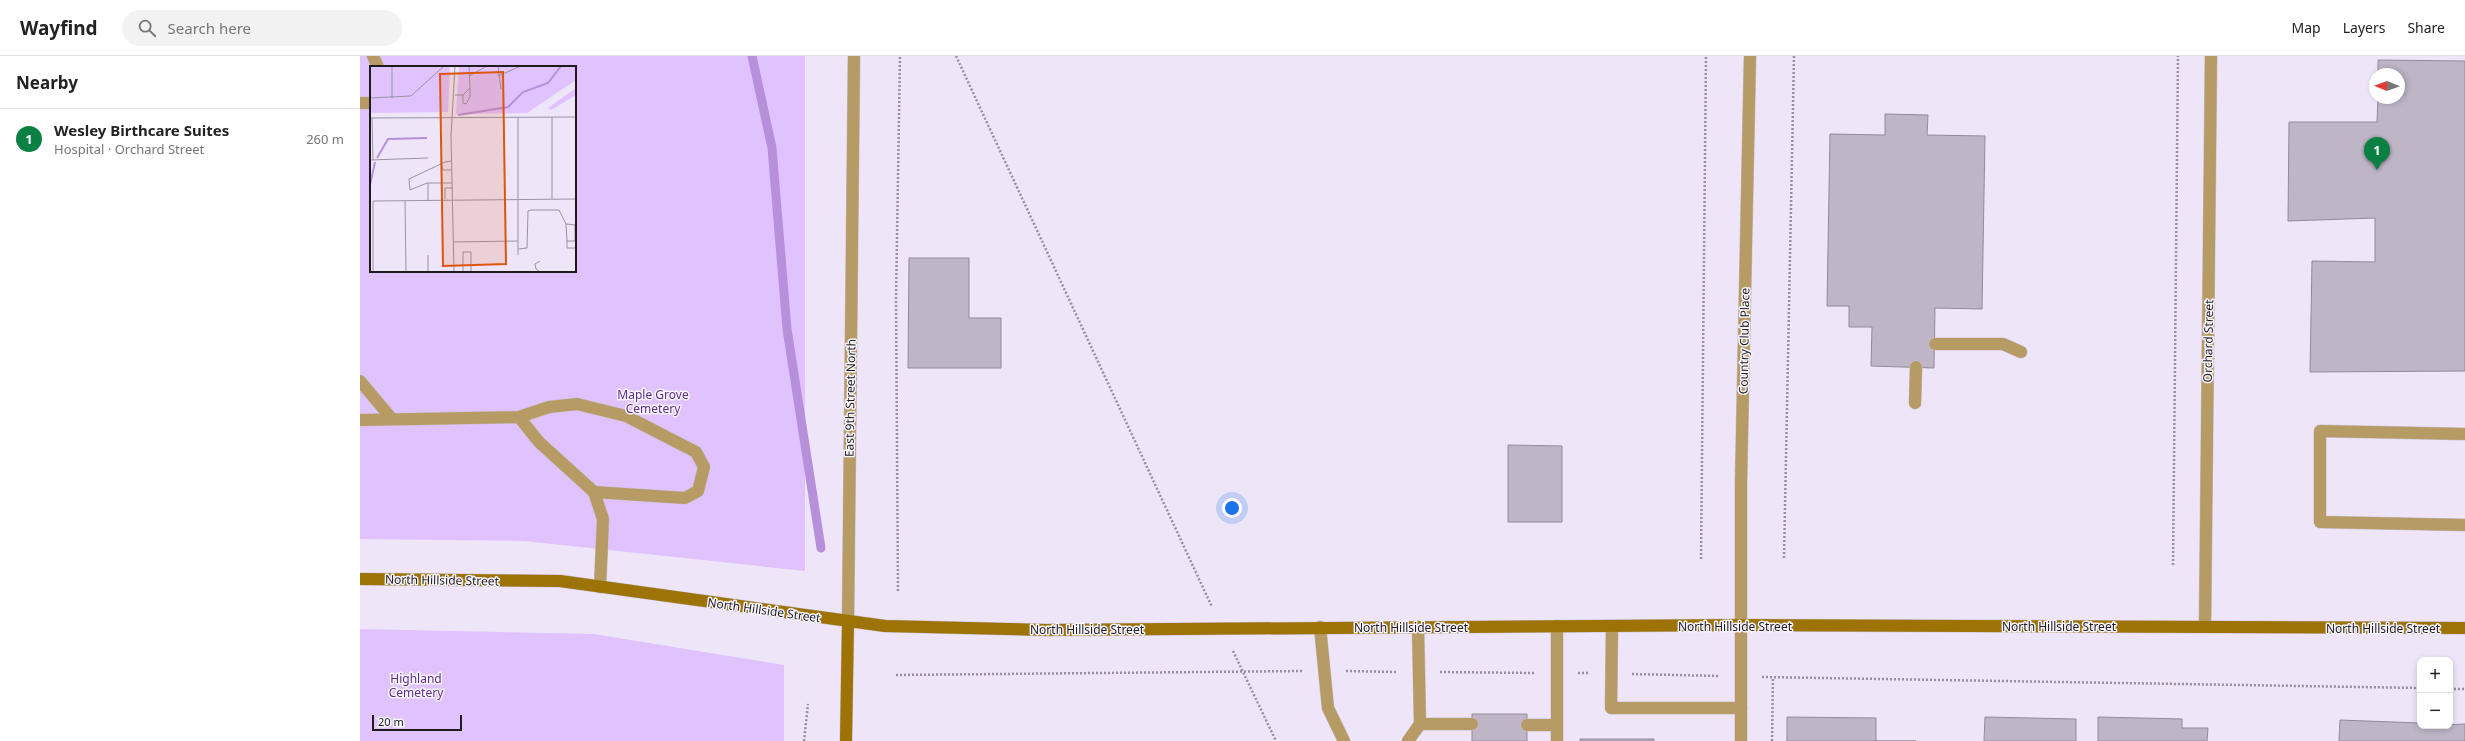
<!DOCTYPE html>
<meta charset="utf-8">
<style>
:root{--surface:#fff;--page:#f2f2f2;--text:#222;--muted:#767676;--line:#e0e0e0;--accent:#0b8043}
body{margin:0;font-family:"Noto Sans",sans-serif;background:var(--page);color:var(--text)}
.controls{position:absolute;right:12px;bottom:12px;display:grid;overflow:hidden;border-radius:8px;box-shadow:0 2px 6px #0003}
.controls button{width:36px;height:36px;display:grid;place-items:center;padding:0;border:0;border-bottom:1px solid var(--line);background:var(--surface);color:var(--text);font:20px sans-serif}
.compass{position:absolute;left:2009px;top:12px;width:36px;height:36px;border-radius:50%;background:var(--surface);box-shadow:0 2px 6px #0003;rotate:271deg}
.scale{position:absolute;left:12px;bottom:10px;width:90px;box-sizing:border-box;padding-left:4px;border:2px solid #1d1a20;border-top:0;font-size:11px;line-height:14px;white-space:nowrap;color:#1d1a20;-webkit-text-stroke:3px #f8f5fc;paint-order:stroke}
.you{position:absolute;left:872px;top:452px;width:14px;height:14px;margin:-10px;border:3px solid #fff;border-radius:50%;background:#1a73e8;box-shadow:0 0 0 6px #1a73e833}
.badge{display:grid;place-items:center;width:26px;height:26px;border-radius:50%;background:var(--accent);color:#fff;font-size:13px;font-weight:700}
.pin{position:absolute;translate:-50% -33px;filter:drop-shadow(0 1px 2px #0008)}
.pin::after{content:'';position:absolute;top:21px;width:14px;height:12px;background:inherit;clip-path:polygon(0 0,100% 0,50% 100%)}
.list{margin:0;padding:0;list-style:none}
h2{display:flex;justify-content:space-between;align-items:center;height:52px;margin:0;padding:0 16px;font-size:17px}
h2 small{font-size:13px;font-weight:400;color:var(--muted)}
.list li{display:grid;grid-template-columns:26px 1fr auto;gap:12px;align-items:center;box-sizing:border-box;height:60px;padding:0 16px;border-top:1px solid var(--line)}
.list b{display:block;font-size:15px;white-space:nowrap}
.list p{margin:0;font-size:13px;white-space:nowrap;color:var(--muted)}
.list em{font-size:13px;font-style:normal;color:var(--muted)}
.icon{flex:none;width:22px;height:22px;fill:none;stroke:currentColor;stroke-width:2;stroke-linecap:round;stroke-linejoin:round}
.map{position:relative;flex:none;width:2105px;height:685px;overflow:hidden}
header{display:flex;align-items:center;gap:24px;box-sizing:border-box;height:56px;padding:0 20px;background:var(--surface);border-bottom:1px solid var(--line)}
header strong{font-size:19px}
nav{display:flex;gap:22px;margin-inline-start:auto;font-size:14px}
.search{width:280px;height:36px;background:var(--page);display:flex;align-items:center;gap:10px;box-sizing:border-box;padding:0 14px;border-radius:22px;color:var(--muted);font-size:15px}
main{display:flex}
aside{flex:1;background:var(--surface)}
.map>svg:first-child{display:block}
.green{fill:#e0c2ff;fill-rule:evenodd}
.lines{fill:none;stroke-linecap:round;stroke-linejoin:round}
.stream{stroke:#b790dc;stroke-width:9}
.building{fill:#beb6c7;stroke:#928a9a}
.lane-casing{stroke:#c8c0d1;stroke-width:13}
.street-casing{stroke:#c8c0d1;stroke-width:13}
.secondary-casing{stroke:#c8c0d1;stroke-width:13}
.path{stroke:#968f9d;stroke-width:2.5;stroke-dasharray:2 2;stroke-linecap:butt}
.lane{stroke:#b79b65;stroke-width:12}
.street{stroke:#b79b65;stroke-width:12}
.secondary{stroke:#9d7305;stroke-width:12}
.labels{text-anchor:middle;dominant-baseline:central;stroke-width:3;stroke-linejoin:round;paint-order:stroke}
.street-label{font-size:12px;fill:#1d1a20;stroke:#f8f5fc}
.park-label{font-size:12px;fill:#5f2d85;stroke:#f8f5fc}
.inset-river{fill:none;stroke:#b790dc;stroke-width:2}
.inset-road{fill:none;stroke:#9a94a2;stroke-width:1}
.view{fill:#de560d;fill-opacity:0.15;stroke:#de560d;stroke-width:2}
.inset-edge{fill:none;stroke:#1d1a20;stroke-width:2}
</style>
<header>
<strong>Wayfind</strong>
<div class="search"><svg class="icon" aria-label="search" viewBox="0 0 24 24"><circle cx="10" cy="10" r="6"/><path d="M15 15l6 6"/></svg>Search here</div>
<nav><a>Map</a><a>Layers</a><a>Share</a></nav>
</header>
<main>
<aside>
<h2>Nearby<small></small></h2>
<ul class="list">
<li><span class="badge">1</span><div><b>Wesley Birthcare Suites</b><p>Hospital · Orchard Street</p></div><em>260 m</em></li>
</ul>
</aside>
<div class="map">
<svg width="2105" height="685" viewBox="0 0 2105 685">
<rect width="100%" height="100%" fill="#eee5f8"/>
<path class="green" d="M 0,0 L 445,0 L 445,515 L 164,485 L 0,483 ZM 11,11 L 215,11 L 215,215 L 11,215 Z
M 0,573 L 234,578 L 424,609 L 424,685 L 0,685 Z"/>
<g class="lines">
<path class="stream" d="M 392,0 L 412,92 L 427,273 L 461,492"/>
</g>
<path class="building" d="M 2018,4 L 2105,5 L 2105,315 L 1950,316 L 1952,205 L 2015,206 L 2015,162 L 1928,165 L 1929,66 L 2017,66 L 2018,42 L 2039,42 L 2039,18 L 2018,18 Z
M 1525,58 L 1568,59 L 1567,79 L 1625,80 L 1622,253 L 1575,252 L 1574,312 L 1511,310 L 1512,271 L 1489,271 L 1489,250 L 1467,250 L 1470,78 L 1525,79 Z
M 549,202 L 609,202 L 609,262 L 641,262 L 641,312 L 548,312 Z
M 1148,389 L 1202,390 L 1202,466 L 1148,466 Z
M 1112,658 L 1167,658 L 1167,685 L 1112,685 Z
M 1427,661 L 1516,662 L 1516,685 L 1556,685 L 1427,685 Z
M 1625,661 L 1716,663 L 1716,685 L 1624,685 Z
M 1738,661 L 1822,663 L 1822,672 L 1848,672 L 1847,685 L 1738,685 Z
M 1980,664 L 2060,667 L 2060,670 L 2105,668 L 2105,685 L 1979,685 Z
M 1220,683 L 1294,683 L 1294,685 L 1220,685 Z"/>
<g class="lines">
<g class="lane-casing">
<path id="lane" d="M 13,0 L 18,11
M 0,47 L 11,47
M 1575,288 L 1643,288 L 1661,296
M 0,325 L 32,363
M 1555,347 L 1556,311
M 159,361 L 189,351 L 217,348 L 266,360 L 336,396 L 344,411 L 338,435 L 325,442 L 234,436
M 0,364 L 159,361 L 179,386 L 234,436 L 243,463 L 240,531
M 2105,378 L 1960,375 L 1960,466 L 2105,469
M 1197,570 L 1197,685
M 1252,570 L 1251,652 L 1381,652
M 960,571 L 968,652 L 984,685
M 1060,668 L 1112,668
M 1167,669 L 1197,669
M 1048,685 L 1060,668 L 1058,571"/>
</g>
<g class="street-casing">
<path id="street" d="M 488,566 L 494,0
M 1845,570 L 1851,0
M 1381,685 L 1381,426 L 1390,0"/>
</g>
<g class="secondary-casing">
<path id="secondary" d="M 0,523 L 200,525 L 525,570 L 685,574 L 1382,569 L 2105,572
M 486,685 L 488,566"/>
</g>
<path class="path" d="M 596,0 L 852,551
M 1424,502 L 1434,0
M 1341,503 L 1346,0
M 1813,509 L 1818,0
M 538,535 L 536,243 L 540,0
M 873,595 L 916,685
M 986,615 L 1037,616
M 1080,616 L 1175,617
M 1218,617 L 1229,617
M 1272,618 L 1359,620
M 536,619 L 943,615
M 1402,621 L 2060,632
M 2090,633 L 2105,633
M 444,685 L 448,648
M 1412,685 L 1413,621"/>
<use href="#lane" class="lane"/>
<use href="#street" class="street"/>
<use href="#secondary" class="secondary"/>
</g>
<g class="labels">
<g class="street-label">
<text transform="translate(1384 285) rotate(-89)">Country Club Place</text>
<text transform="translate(1848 285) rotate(-89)">Orchard Street</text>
<text transform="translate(490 342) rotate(-89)">East 9th Street North</text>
<text transform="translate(82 524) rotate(1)">North Hillside Street</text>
<text transform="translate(404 554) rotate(8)">North Hillside Street</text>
<text x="1375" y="570">North Hillside Street</text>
<text x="1699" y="570">North Hillside Street</text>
<text x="1051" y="571">North Hillside Street</text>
<text x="2023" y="572">North Hillside Street</text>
<text x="727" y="573">North Hillside Street</text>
</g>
<g class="park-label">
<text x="293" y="338">Maple Grove<tspan x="293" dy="14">Cemetery</tspan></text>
<text x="56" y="622">Highland<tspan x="56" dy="14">Cemetery</tspan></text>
</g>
</g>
<g transform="translate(10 10)">
<rect width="206" height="206" fill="#eee5f8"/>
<path d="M 0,0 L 80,0 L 78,46 L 0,47 ZM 89,0 L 206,0 L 206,14 L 157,47 L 86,48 ZM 206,22 L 206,29 L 181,44 L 178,42 Z" fill="#e0c2ff"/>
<path class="inset-river" d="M 88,49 L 138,41 L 153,26 L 178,17 L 191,0M 7,92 L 18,73 L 57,72M 0,119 L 5,96"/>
<path class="inset-road" d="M 22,0 L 22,32M 128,0 L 131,23M 99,10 L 117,0M 128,10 L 151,0M 85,29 L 93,29 L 100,22 L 99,0M 93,29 L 93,37 L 96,38 L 100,31 L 100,22M 0,32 L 41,30 L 74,0M 148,51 L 148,189M 182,51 L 182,133M 0,52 L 206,51M 2,52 L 3,94M 0,94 L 58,92M 82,95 L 75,96 L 39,113 L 40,124 L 57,117 L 82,117M 71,98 L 73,104 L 82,104M 58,117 L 58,134M 75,133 L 75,122 L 83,122M 35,134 L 36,206M 196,158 L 205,159 L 205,175M 197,175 L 197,182 L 206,182M 83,176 L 148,175M 148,183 L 157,182 L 158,145 L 161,144 L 189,144 L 196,158 L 197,175 L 206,175M 58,189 L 58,206M 169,205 L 166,203 L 165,198 L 170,195M 3,206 L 3,135 L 206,133M 84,206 L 81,70 L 85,0M 93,206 L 93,186 L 101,186 L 101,206"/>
<path class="view" d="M 133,6 L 136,198 L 73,200 L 70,8 Z"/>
<rect width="206" height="206" class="inset-edge"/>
</g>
</svg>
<div class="controls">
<button>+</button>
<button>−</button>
</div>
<svg class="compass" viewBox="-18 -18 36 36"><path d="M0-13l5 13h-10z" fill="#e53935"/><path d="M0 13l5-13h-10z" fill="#767676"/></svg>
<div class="scale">20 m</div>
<div class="you"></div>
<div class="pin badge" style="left:2017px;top:114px">1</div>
</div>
</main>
